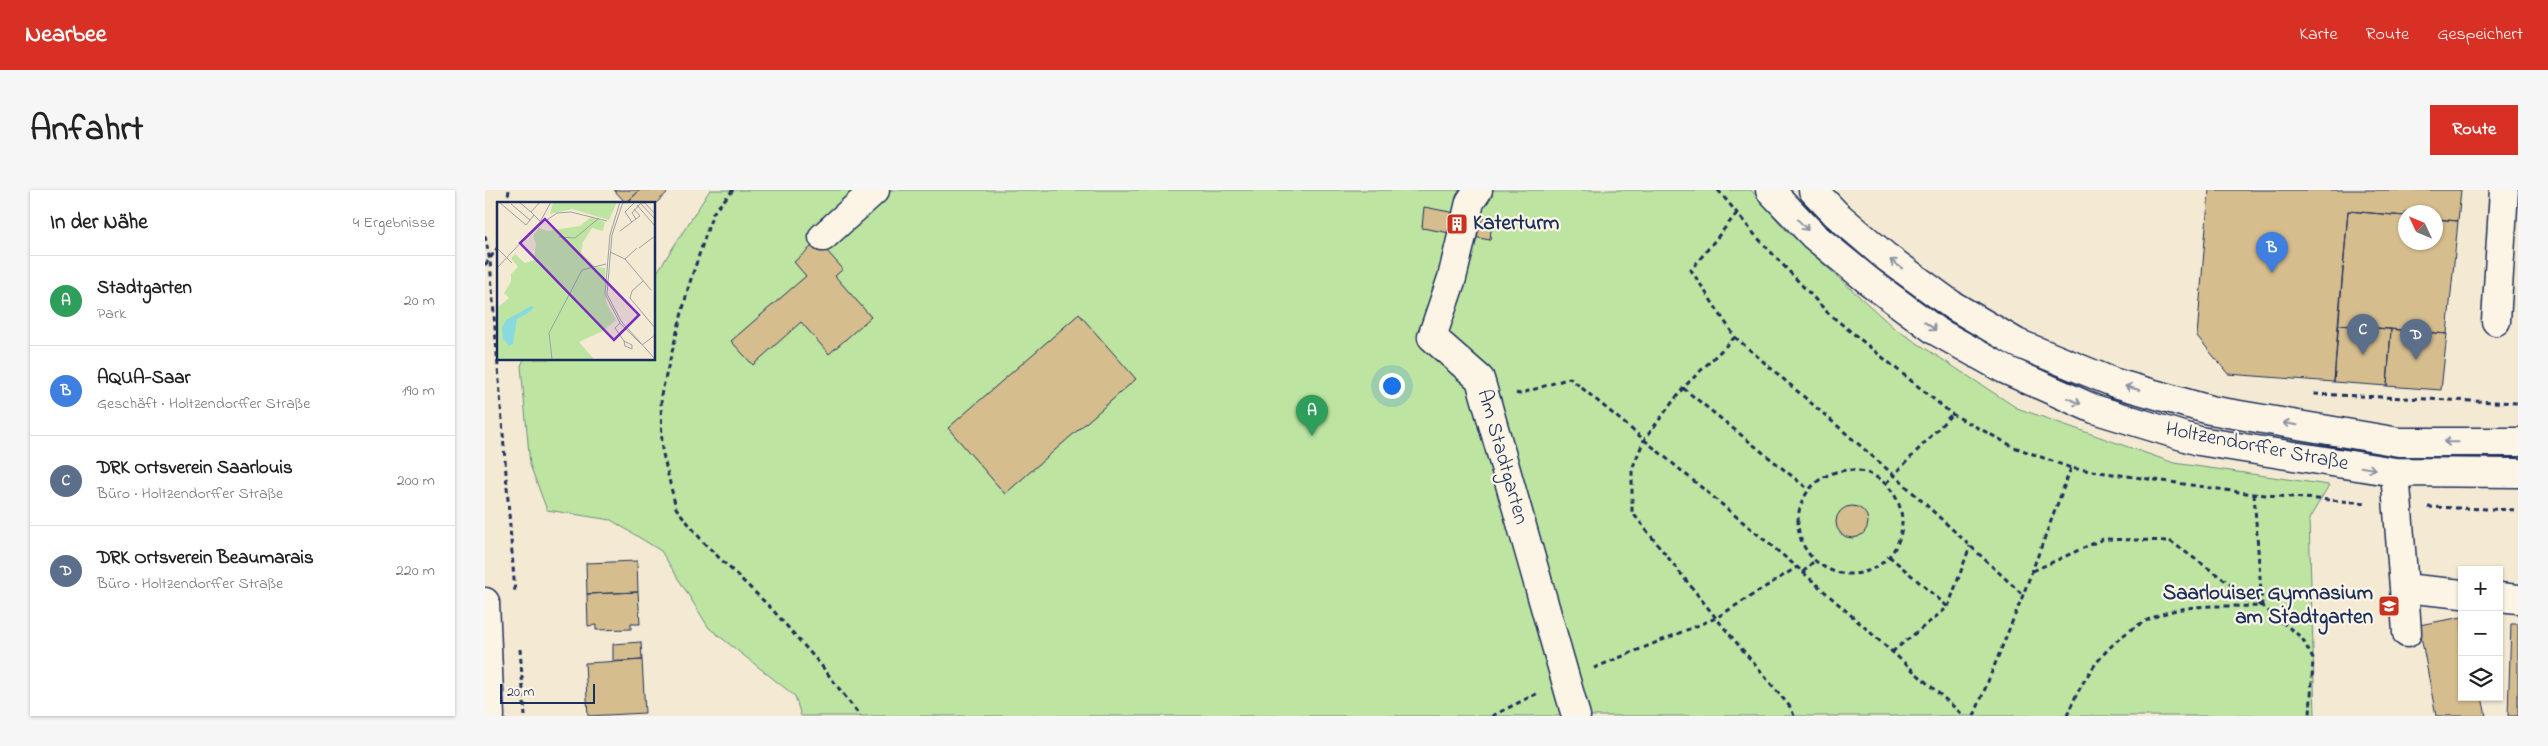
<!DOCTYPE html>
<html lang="de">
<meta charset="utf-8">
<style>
:root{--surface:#fff;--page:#f6f6f6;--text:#222;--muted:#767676;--line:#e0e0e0;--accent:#d93025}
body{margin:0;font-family:"Indie Flower",sans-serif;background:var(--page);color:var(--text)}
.controls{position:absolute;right:15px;bottom:15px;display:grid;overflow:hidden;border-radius:0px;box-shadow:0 1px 4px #0004}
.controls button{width:45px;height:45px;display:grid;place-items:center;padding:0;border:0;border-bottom:1px solid var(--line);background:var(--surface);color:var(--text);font:25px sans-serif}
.compass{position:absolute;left:1913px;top:15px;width:45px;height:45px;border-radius:50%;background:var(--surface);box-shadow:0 1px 4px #0004;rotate:314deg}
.scale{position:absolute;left:15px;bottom:12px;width:95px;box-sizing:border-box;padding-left:5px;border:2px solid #1b2f5e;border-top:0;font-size:14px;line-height:18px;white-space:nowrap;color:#1b2f5e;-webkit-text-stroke:4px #fcf5e5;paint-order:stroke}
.you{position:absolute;left:906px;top:195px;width:18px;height:18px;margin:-12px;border:4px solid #fff;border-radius:50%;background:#1a73e8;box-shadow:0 0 0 8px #1a73e833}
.badge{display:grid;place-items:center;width:32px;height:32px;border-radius:50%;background:var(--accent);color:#fff;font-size:16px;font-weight:700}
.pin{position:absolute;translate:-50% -41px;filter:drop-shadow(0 1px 2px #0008)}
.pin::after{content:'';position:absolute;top:26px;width:18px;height:15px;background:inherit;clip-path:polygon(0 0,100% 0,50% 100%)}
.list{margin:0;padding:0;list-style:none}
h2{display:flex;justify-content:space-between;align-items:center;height:65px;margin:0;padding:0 20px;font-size:21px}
h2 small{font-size:16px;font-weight:400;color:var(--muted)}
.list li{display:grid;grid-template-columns:32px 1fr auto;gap:15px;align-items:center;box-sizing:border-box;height:90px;padding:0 20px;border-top:1px solid var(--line)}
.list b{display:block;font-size:19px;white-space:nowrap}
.list p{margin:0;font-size:16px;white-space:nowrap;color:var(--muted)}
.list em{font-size:16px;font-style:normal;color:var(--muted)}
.icon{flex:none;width:28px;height:28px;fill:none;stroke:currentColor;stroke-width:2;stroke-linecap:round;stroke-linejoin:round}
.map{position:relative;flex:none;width:2033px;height:526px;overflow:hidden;border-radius:0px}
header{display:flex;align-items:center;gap:30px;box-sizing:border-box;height:70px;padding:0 25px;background:var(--accent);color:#fff}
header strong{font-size:24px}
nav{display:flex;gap:28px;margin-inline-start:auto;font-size:18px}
.intro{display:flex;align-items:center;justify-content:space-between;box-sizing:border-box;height:120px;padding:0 30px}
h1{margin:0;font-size:35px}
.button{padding:12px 22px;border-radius:0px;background:var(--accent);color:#fff;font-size:18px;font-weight:700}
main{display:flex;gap:30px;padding:0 30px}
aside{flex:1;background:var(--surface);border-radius:0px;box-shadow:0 1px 4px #0004}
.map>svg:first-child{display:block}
.green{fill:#bde5a1;stroke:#6c8a80}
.building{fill:#d6bd8d;stroke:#1b2f5e}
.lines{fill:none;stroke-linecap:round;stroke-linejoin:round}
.minor-casing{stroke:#1b2f5e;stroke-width:31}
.path{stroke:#1b2f5e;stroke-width:3;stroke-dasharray:5 4;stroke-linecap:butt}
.minor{stroke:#fcf5e5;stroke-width:28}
.oneway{stroke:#8c92a2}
.labels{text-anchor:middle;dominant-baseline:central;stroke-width:4.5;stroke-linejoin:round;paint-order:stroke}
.poi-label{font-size:21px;font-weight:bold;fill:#1b2f5e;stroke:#fcf5e5;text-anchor:start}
.street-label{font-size:21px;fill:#1b2f5e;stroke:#fcf5e5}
.inset-road{fill:none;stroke:#9d9fa4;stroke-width:1}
.view{fill:#7b2cbf;fill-opacity:0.15;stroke:#7b2cbf;stroke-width:2.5}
.inset-edge{fill:none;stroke:#1b2f5e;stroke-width:2.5}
</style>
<header>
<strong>Nearbee</strong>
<nav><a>Karte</a><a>Route</a><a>Gespeichert</a></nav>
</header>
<div class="intro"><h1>Anfahrt</h1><a class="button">Route</a></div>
<main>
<aside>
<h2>In der Nähe<small>4 Ergebnisse</small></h2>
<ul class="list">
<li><span class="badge" style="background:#2e9e5b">A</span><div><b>Stadtgarten</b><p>Park</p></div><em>20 m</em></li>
<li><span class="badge" style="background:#3f7fe0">B</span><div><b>AQUA-Saar</b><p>Geschäft · Holtzendorffer Straße</p></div><em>190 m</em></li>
<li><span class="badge" style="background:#5c6f8a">C</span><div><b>DRK Ortsverein Saarlouis</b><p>Büro · Holtzendorffer Straße</p></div><em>200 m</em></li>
<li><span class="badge" style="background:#5c6f8a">D</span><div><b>DRK Ortsverein Beaumarais</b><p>Büro · Holtzendorffer Straße</p></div><em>220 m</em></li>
</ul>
</aside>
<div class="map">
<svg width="2033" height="526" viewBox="0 0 2033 526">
<rect width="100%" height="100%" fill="#f4ead3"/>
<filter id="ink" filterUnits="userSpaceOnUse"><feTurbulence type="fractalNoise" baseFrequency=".02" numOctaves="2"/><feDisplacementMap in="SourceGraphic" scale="10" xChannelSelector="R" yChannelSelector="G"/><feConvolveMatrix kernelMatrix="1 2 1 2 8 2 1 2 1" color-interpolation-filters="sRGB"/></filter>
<g filter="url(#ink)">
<path class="green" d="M 225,0 L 1266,0 L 1300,39 L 1409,138 L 1532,218 L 1689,273 L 1844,295 L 1824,329 L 1830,526 L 316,526 L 310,506 L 224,438 L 176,361 L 126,330 L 62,320 L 45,275 L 36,176 L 39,169 L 169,169 L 169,87 Z"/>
<path class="building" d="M 129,0 L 155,0 L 141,13 Z
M 155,0 L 185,0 L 169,15 L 141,14 Z
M 1724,0 L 1976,0 L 1973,31 L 1950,29 L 1950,22 L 1920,22 L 1920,26 L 1863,21 L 1849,192 L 1743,184 L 1712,146 Z
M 939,17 L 1007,30 L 1005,50 L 937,38 Z
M 1863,21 L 1920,26 L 1920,52 L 1950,52 L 1950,29 L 1973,31 L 1962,144 L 1853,135 Z
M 333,51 L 358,79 L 350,86 L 386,127 L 344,164 L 316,132 L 268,175 L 246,151 L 321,86 L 309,72 Z
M 594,124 L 651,189 L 520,304 L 463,238 Z
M 1853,135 L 1906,139 L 1902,196 L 1849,192 Z
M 1906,139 L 1962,144 L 1956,200 L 1902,196 Z
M1351 332a16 16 0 1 1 32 0a16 16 0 1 1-32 0Z
M 152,371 L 153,402 L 102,404 L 101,373 Z
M 153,402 L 155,434 L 146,434 L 146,439 L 111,440 L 111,435 L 103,436 L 102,404 Z
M 1977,427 L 1977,507 L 1997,507 L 2001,526 L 1951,526 L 1934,435 Z
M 2026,434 L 2033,434 L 2033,526 L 2023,526 Z
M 156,452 L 157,470 L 128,472 L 128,454 Z
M 157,470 L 160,523 L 103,526 L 100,473 Z"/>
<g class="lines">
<g class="minor-casing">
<path id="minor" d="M 993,0 L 985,12 L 967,88 L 947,147 L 995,189 L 1091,526
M 1285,0 L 1329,46 L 1385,92 L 1451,141 L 1519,179 L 1609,219 L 1714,251 L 1910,282 L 2033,283
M 1328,0 L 1351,24 L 1400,66 L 1467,115 L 1532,153 L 1630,193 L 1725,220 L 1914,252 L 2033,252
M 338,47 L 390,0
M 2011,131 L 2019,0
M 1910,282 L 1919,398 L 1977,404
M 1919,398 L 1922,443
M 2014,407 L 2033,409
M 0,412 L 5,526"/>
</g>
<path class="path" d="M 248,0 L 228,23 L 204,95 L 176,205 L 177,260 L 191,318 L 219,353 L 287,419 L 336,475 L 375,526
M 1233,0 L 1270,45 L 1343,123 L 1467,224 L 1529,257 L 1586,278 L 1769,304 L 1882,313
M 22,14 L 24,0
M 1252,23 L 1206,80 L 1250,147 L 1409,285 L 1467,224
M 0,46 L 5,71 L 30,403
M 0,75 L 14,56
M 1250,147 L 1198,198 L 1159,250 L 1147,279 L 1147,322 L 1231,428 L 1306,518 L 1309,526
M 1198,198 L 1323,299
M 1031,203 L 1034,204 L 1085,188 L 1312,377 L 1479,526
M 1829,204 L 2033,213
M1313 332a52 52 0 1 1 104 0a52 52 0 1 1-104 0Z
M 1401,293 L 1409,285 L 1538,405
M 1769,304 L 1777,415
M 1943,317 L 2033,320
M 1404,366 L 1463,417
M 1548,381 L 1618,349 L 1685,351 L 1776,416
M 1318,382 L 1329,371
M 35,459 L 40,526
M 1407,462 L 1463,417 L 1485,356
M 1109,478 L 1231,428 L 1312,377
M 1007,526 L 1053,503
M 1489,526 L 1538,405 L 1586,278
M 1582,526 C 1602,475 1639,429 1697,419 C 1722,414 1751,417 1777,416 L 1817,448 L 1828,469 L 1825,526"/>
<use href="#minor" class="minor"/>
</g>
<defs><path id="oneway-shaft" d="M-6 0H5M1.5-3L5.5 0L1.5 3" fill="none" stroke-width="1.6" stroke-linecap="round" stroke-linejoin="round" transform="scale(1.25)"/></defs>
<g class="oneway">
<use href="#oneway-shaft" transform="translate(1318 35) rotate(46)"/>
<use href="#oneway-shaft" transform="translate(1411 74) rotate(-144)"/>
<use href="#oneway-shaft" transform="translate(1445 136) rotate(36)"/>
<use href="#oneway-shaft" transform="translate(1647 198) rotate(-164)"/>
<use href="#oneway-shaft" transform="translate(1589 211) rotate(24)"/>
<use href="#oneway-shaft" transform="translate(1805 234) rotate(-171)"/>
<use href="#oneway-shaft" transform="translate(1966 252) rotate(-179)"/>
<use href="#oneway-shaft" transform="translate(1883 278) rotate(9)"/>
</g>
</g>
<defs>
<g id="building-square" transform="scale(1.125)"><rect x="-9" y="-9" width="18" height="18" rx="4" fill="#c8321e" stroke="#fcf5e5"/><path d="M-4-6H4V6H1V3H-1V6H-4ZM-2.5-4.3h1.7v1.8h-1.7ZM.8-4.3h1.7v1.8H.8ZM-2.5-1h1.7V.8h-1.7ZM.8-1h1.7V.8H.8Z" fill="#fff"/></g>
<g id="school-square" transform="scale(1.125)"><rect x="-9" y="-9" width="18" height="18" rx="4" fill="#c8321e" stroke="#fcf5e5"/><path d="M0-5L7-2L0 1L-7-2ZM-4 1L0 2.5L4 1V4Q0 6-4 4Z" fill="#fff"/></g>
</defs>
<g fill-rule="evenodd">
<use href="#building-square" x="972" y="34"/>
<use href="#school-square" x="1904" y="416"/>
</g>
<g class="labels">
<g class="poi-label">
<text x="988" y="34">Katerturm</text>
<text x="1888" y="404" text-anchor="end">Saarlouiser Gymnasium<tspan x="1888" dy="24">am Stadtgarten</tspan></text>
</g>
<g class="street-label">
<text transform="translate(1772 257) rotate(11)">Holtzendorffer Straße</text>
<text transform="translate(1017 267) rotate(74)">Am Stadtgarten</text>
</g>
</g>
<g transform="translate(12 12)">
<rect width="158" height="158" fill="#f4ead3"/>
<path d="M 56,0 L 69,1 L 120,0 L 112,18 L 75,7 L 53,12 ZM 94,15 L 108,20 L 106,29 L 95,26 L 86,40 L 84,51 L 99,65 L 108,66 L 109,100 L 119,118 L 106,129 L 82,140 L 97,157 L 0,157 L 0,106 L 12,96 L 7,91 L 14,80 L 14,72 L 21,65 L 14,56 L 18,52 L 28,61 L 37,58 L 39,42 L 36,34 L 42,26 L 51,29 L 83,24 Z" fill="#bde5a1"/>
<path d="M 34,104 L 37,105 L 31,111 L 20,117 L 16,142 L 12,144 L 6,137 L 5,126 L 9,118 Z" fill="#89dadf"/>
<path class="inset-road" d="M 2,0 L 29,23 L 37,13M 22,0 L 34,10M 123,0 L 113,33 L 108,92 L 123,121 L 144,142M 126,0 L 115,33 L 110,92 L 124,119 L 158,157M 14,2 L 33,18M 144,2 L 158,17M 140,3 L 158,24M 139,17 L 135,11 L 144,1 L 148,1 L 158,12M 50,18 L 60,11 L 74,10 L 110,19M 43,19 L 34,10 L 43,0M 135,20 L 128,10 L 138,0M 123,29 L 143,14 L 137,7M 62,35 L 78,36 L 102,16M 0,46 L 15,61M 142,46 L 158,34M 113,50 L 128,57 L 154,88M 128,57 L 140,46M 0,66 L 43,20 L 54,0M 146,79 L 135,89 L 133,96 L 158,126M 123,121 L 118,126 L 127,139 L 135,143 L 135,147 L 128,144 L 127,139M 145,143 L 158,133M 55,157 L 52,131 L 85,68 L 109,62"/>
<path class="view" d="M 48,17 L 142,113 L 117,138 L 23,41 Z"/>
<rect width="158" height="158" class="inset-edge"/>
</g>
</svg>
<div class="controls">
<button>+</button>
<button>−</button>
<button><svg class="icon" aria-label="layers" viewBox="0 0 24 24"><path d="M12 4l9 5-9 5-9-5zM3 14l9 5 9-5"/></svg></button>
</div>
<svg class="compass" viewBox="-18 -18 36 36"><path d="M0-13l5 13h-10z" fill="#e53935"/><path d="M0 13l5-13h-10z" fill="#767676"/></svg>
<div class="scale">20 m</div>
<div class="you"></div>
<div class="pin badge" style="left:827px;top:246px;background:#2e9e5b">A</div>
<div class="pin badge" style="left:1787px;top:83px;background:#3f7fe0">B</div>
<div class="pin badge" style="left:1878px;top:165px;background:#5c6f8a">C</div>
<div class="pin badge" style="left:1931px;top:170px;background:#5c6f8a">D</div>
</div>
</main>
